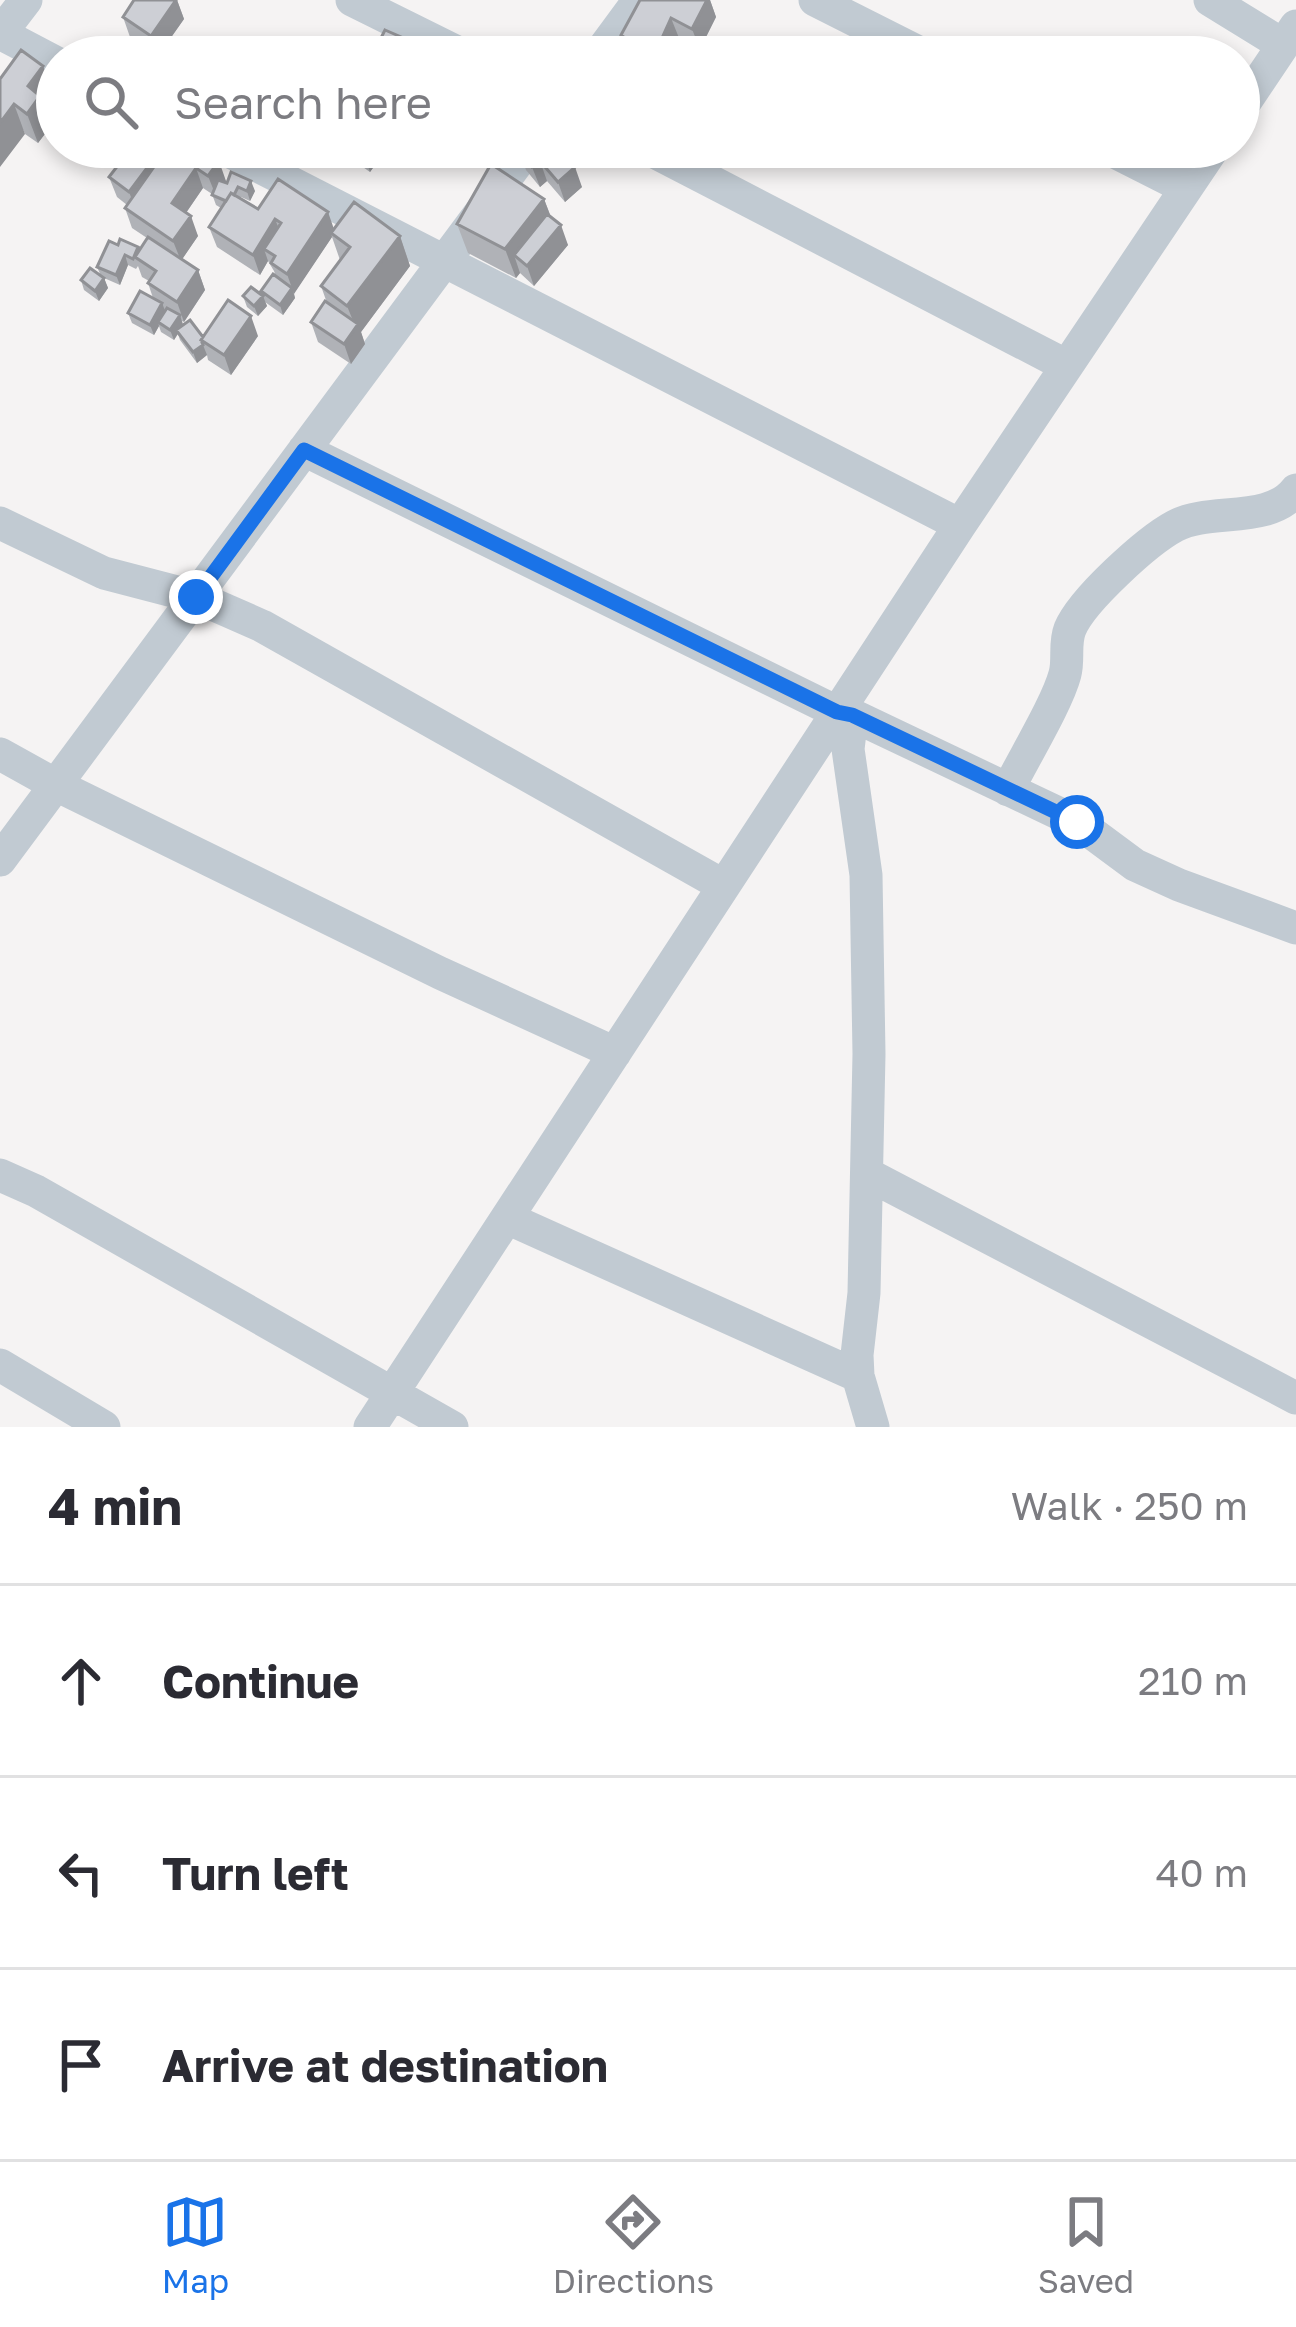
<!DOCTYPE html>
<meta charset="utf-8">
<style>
:root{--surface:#fff;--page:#f7f7f7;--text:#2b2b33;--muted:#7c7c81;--line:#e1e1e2;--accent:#1a73e8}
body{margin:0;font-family:"Golos Text",sans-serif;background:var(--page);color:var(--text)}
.stop{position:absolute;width:36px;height:36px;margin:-27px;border:9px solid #1a73e8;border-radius:50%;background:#fff}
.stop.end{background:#1a73e8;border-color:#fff;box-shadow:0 3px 12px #0008}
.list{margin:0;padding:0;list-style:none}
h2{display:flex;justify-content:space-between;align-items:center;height:156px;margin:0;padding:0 48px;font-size:51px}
h2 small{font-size:39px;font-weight:400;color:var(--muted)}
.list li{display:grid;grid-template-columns:78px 1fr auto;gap:36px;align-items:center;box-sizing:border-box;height:192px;padding:0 48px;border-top:3px solid var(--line)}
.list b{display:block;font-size:45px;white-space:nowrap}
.list em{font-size:39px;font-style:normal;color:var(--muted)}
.icon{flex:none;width:66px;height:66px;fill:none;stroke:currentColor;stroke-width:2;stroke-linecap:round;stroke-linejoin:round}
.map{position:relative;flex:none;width:1296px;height:1427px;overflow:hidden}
.search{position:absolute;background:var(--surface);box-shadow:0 6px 18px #0003;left:36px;right:36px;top:36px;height:132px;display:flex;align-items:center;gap:30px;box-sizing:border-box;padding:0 42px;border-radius:66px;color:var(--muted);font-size:45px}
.sheet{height:732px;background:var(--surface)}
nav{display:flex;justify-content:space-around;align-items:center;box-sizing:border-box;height:168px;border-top:3px solid var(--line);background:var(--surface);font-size:33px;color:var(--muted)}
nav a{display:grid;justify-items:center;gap:6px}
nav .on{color:var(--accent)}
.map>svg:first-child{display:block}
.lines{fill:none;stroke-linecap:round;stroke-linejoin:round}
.street{stroke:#c1cad2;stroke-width:33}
.wall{fill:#b0b2b7}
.shaded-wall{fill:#909195}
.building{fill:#cdcfd5;stroke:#909195;stroke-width:3}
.route{stroke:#1a73e8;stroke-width:15}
</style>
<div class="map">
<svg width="1296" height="1427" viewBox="0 0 1296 1427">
<rect width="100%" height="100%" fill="#f5f3f3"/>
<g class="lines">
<path class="street" d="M 352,0 L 467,57
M 815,0 L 928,57
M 1210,0 L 1283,45
M 0,33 L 57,63
M 0,34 L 26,0
M 597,57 L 639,0
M 1239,111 L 1296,26
M 221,147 L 960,525
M 645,147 L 1067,366
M 1105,147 L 1186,188
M 304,450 L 837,712 L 852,715 L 1077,822 L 1135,865 L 1179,885 L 1296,928
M 0,523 L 104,573 L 196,597 L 262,626 L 724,886
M 852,715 L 848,749 L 866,875 L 869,1054 L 864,1293 L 857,1355 L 858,1376 L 873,1427
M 0,754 L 56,785 L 440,973 L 615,1053
M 1008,790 C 1023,759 1057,704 1065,674 C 1069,659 1064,644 1070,629 C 1082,600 1147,541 1175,526 C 1210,507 1269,525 1296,490
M 0,860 L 529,147
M 867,1174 L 1296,1398
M 0,1175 L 36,1191 L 452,1427
M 507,1218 L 858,1376
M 0,1365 L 104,1427
M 370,1427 L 960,525 L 1214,147"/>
</g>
<path class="wall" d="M 177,0 L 184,19 L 158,56 L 130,37 L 123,17 Z
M 640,0 L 710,0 L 716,17 L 700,49 L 679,38 L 675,45 L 680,57 L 622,57 L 619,50 L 623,42 L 621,35 Z
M 0,79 L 54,96 L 45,108 L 51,126 L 38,143 L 25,134 Z
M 342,147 L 388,147 L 370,172 L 344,154 Z
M 162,148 L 164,153 L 226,181 L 225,182 L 255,191 L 250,201 L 241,197 L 241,199 L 258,209 L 334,229 L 400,236 L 410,266 L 361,332 L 365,344 L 351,364 L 318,342 L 311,322 L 327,303 L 321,286 L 340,260 L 332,237 L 294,293 L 295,298 L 283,315 L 265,302 L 267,306 L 258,316 L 247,307 L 243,296 L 262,296 L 261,291 L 276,277 L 274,271 L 268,261 L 260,275 L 217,247 L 209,227 L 221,208 L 216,205 L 212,194 L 203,188 L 186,213 L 198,236 L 182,259 L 198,270 L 205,290 L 184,322 L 182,321 L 183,325 L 203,337 L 258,336 L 231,375 L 208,360 L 207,355 L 197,363 L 180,340 L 178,334 L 174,340 L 161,332 L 159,326 L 154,335 L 132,323 L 128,313 L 153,298 L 148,283 L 149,281 L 142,277 L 138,266 L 136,269 L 128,265 L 120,285 L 104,278 L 108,288 L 99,301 L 84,290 L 81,280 L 101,276 L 97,267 L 118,245 L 138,247 L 139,250 L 147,238 L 132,228 L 125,208 L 127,205 L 117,197 L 109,177 Z
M 519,150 L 582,187 L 565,202 L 547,181 L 540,187 L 526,170 Z
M 544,199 L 551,217 L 568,245 L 534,286 L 520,273 L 516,278 L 468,253 L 457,224 Z"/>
<path class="shaded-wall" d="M 177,0 L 184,19 L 158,56 L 151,36 Z
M 707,0 L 710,0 L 716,17 L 700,49 L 692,29 Z
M 671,18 L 679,38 L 672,51 L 676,45 L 680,57 L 669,57 L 662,38 Z
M 401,37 L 408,57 L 394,51 Z
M 43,66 L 54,96 L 45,108 L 51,126 L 38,143 L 27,114 L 28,86 Z
M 14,104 L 25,134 L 0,167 L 0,123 Z
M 367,147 L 388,147 L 370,172 L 363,152 Z
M 162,148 L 170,168 L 137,212 L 129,192 Z
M 219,161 L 226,181 L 216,196 L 208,176 Z
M 540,161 L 547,181 L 540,187 L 532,167 Z
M 575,167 L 582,187 L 565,202 L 558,182 Z
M 196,168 L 203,188 L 179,223 L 172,203 Z
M 251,181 L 255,191 L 250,201 L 247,191 Z
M 544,199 L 555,228 L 514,255 L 520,273 L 516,278 L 505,249 Z
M 328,212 L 335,232 L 331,233 L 332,237 L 294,294 L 287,274 Z
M 191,216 L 198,236 L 181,261 L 173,241 Z
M 275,219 L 283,239 L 264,249 L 268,261 L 260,275 L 253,255 Z
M 561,225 L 568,245 L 534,286 L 527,266 Z
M 400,236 L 410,266 L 361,332 L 365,344 L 351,364 L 344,344 L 356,328 L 347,306 Z
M 125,255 L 128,265 L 120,285 L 116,275 Z
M 198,270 L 205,290 L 184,322 L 177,302 Z
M 104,278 L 108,288 L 99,301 L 95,291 Z
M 292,288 L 295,298 L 283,315 L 280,305 Z
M 263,296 L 267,306 L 258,316 L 254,306 Z
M 162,303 L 166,313 L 158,322 L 159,326 L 154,335 L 150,325 Z
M 180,315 L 183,325 L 174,340 L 170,330 Z
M 251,316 L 258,336 L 231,375 L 224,355 Z
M 203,345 L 207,355 L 197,363 L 193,352 Z"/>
<path class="building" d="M 134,0 L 176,0 L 151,36 L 123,17 Z
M 640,0 L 707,0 L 692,29 L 671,18 L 662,38 L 676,45 L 669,57 L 633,57 L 619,50 L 625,38 L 621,35 Z
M 385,30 L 401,37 L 394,51 L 399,54 L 406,41 L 435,55 L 434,57 L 365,57 L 373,41 L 378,44 Z
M 200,48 L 211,57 L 192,57 Z
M 21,50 L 43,66 L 28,86 L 40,96 L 27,114 L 14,104 L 0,123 L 0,79 Z
M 132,147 L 162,148 L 129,192 L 109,177 Z
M 168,147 L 180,147 L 194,156 L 200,148 L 219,161 L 208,176 L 196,168 L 172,203 L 191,216 L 173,241 L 125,208 Z
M 523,147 L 558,147 L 575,167 L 558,182 L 540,161 L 532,167 L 519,150 Z
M 491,164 L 544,199 L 505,249 L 457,224 Z
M 231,172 L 251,181 L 247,191 L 238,187 L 234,195 L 231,193 L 226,201 L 212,195 L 218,180 L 227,183 Z
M 278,179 L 328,212 L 287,274 L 271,263 L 275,256 L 264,249 L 281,223 L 275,219 L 253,255 L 209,227 L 231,193 L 258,209 Z
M 354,202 L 400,236 L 347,306 L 321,286 L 350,247 L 331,233 Z
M 547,214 L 561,225 L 527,266 L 514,255 Z
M 148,237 L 198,270 L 177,302 L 148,283 L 156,271 L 135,257 Z
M 120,239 L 138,247 L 133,259 L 125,255 L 116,275 L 97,267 L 109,241 L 118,245 Z
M 90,268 L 104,278 L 95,291 L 81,280 Z
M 273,274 L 292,288 L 280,305 L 261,291 Z
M 251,287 L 263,296 L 254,306 L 243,296 Z
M 140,291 L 162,303 L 150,325 L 128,313 Z
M 228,300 L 251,316 L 224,355 L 201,340 Z
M 325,301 L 358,324 L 344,344 L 311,322 Z
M 167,308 L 180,315 L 170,330 L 158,322 Z
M 190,320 L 203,337 L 201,340 L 203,345 L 193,352 L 176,330 Z"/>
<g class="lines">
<path class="route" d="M 196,597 L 304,450 L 837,712 L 852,715 L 1077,822"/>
</g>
</svg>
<div class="stop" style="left:1077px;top:822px"></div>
<div class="stop end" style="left:196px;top:597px"></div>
<div class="search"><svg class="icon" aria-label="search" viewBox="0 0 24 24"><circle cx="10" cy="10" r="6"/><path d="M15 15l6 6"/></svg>Search here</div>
</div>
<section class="sheet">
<h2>4 min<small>Walk · 250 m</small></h2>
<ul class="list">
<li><svg class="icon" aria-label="ahead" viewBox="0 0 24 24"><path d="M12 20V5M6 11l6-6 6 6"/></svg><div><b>Continue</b></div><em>210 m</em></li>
<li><svg class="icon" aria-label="left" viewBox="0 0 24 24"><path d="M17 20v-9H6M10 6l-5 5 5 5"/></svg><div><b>Turn left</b></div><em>40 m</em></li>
<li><svg class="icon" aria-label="arrive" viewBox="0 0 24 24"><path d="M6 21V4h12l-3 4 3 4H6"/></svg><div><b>Arrive at destination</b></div></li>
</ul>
</section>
<nav>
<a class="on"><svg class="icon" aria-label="map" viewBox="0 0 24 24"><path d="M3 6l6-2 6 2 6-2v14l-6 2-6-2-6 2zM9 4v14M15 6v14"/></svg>Map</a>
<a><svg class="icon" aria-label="directions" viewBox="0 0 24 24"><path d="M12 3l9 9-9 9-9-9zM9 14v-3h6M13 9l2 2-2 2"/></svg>Directions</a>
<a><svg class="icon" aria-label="saved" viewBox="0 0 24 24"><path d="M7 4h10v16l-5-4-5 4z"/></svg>Saved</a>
</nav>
